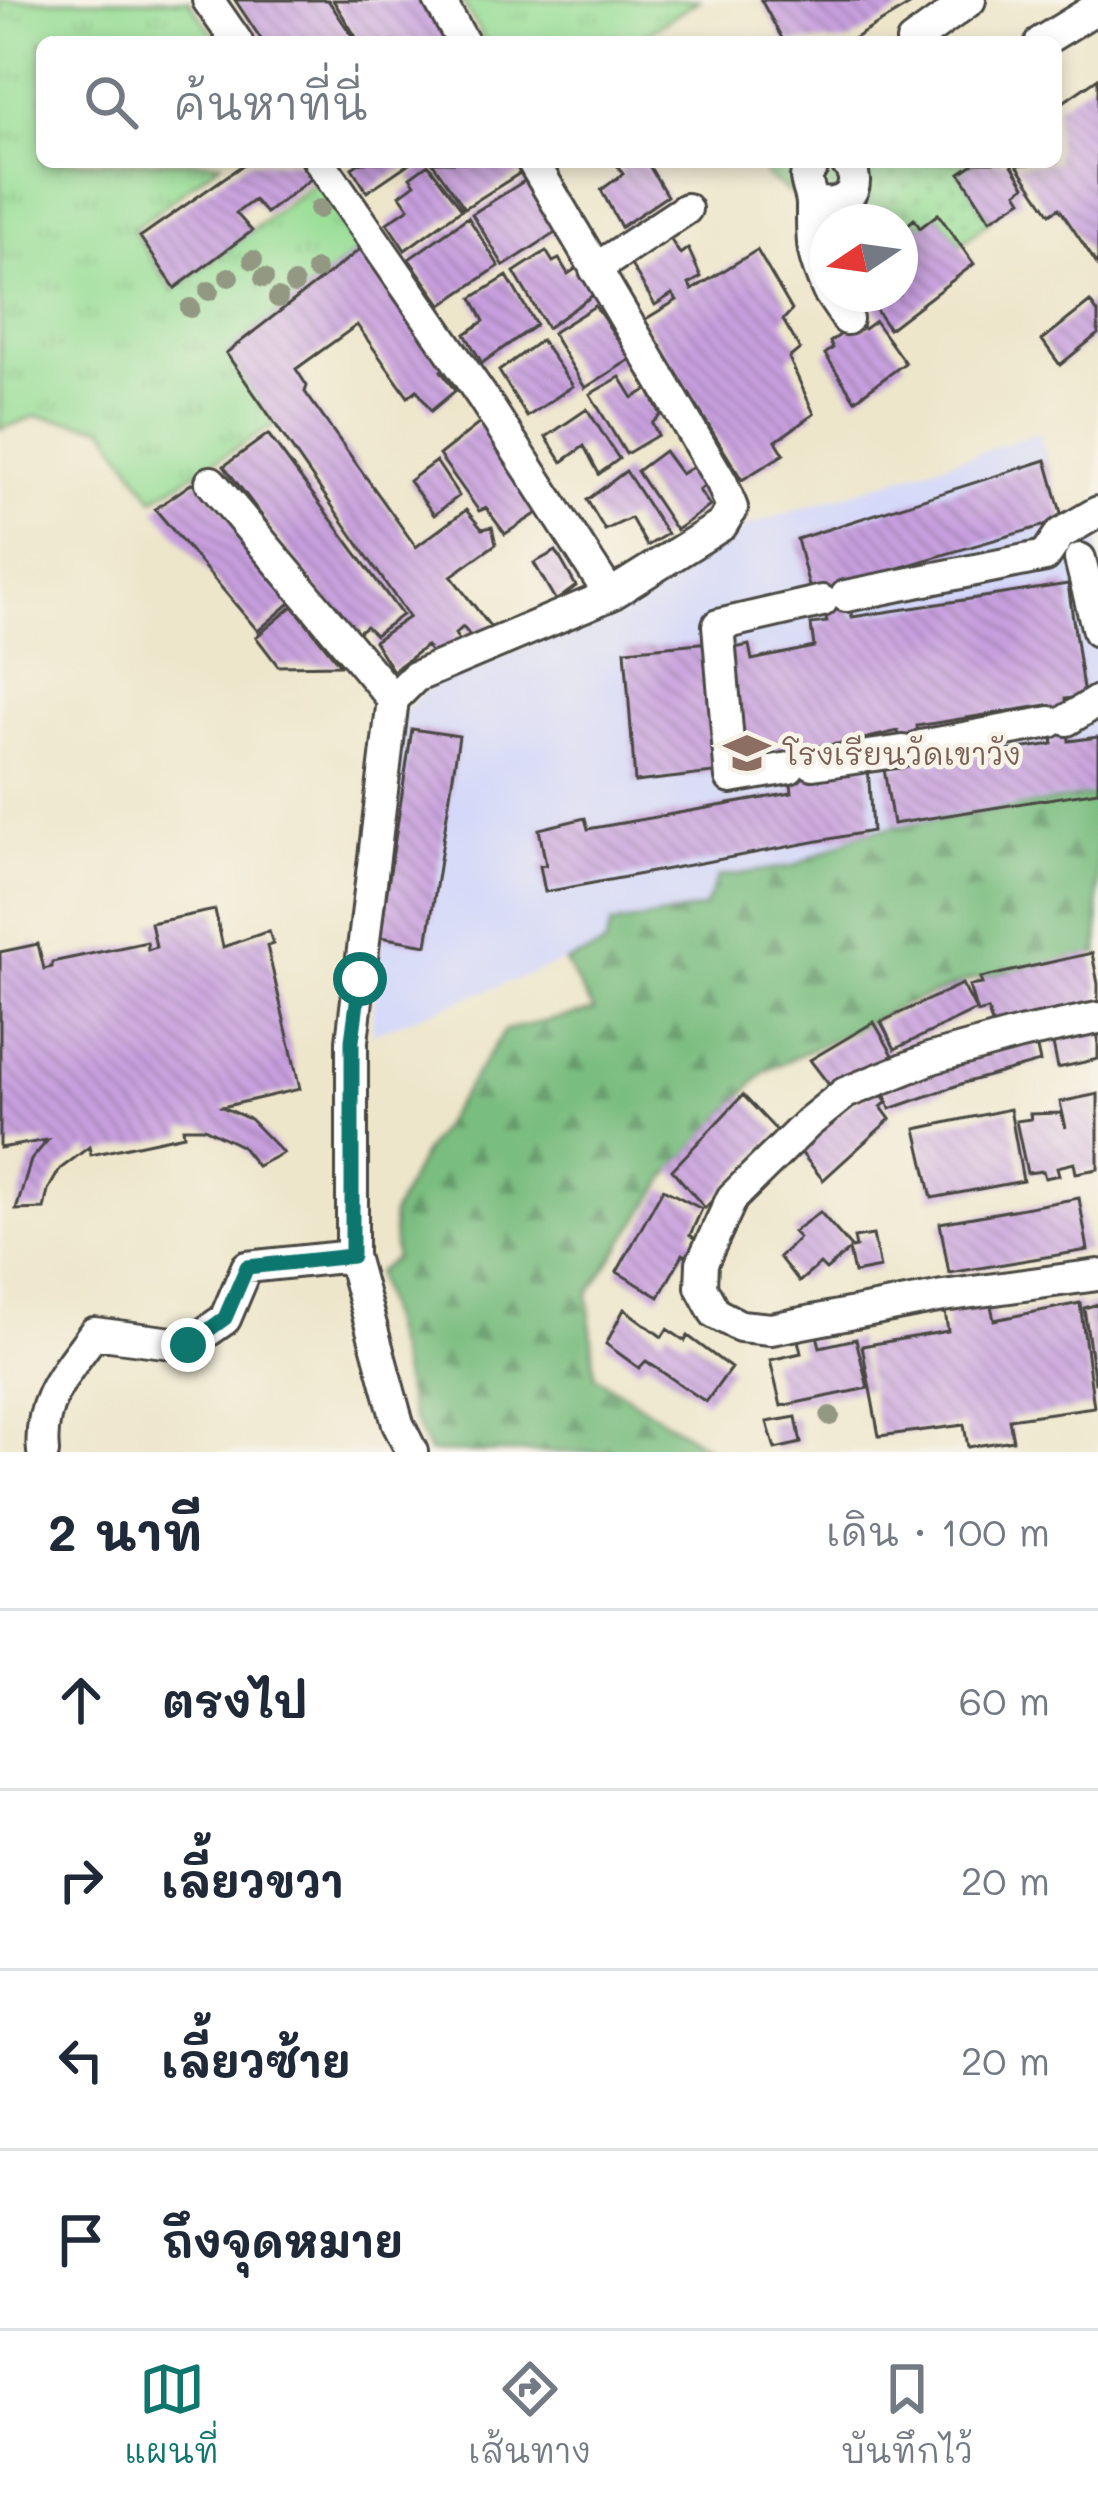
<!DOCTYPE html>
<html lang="th">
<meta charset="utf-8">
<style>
:root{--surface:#fff;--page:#f2f2f3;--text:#1f2937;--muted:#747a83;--line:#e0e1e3;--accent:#0f766e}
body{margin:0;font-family:Mali,"Playpen Sans Thai",sans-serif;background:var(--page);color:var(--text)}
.compass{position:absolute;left:810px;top:204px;width:108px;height:108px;border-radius:50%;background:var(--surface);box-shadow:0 6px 18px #0003;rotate:257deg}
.stop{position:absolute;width:36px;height:36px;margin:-27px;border:9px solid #0f766e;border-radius:50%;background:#fff}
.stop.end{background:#0f766e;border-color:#fff;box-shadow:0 3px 12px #0008}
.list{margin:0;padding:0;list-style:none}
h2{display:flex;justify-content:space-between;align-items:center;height:156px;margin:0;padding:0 48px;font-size:51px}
h2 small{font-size:39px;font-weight:400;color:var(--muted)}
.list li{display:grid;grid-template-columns:78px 1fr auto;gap:36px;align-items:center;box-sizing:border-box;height:180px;padding:0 48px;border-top:3px solid var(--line)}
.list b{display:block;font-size:45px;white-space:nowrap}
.list em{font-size:39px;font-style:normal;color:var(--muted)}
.icon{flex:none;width:66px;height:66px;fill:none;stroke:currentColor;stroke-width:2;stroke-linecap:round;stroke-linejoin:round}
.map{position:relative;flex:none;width:1098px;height:1452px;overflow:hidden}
.search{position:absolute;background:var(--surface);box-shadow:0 6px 18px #0003;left:36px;right:36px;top:36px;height:132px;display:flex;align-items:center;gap:30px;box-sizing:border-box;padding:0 42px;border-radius:18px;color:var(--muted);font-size:45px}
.sheet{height:876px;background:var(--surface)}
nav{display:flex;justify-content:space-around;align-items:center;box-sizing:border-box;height:168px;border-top:3px solid var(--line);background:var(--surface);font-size:33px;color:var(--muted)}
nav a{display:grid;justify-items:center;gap:6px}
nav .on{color:var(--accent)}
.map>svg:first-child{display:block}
.built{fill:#d4d8f9}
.grass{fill:url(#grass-tufts);stroke:#628461;stroke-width:3}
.forest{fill:url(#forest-firs);stroke:#527456;stroke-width:3}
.garden{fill:url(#garden-dots);stroke:#628461;stroke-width:3}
.building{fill:url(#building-back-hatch);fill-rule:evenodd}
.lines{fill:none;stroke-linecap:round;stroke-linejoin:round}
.minor-casing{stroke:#484743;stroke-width:36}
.minor{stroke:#fff;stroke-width:30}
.tree{fill:#929882}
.route{stroke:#0f766e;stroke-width:15}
.labels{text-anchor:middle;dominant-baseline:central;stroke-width:9;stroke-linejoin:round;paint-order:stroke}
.education-label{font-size:30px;fill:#785e54;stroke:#f7f3e8;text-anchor:start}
</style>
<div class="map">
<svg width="1098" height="1452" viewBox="0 0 1098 1452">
<defs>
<pattern id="grass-tufts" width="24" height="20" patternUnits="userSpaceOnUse" patternTransform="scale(3)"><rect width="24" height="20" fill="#99de97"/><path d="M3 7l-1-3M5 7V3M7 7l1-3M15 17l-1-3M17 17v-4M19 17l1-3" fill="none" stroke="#84bf82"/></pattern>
<pattern id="forest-firs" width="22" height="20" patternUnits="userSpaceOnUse" patternTransform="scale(3)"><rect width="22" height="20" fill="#7abd80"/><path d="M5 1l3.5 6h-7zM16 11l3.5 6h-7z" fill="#649a69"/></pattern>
<pattern id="garden-dots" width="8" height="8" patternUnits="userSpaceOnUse" patternTransform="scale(3)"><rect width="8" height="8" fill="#99de97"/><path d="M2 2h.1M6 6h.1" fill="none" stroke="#84bf82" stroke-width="1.8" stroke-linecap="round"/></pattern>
<pattern id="building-back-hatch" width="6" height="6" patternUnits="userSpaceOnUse" patternTransform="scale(3)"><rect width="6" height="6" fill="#c79fde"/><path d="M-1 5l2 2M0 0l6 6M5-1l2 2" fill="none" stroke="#a282b4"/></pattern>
</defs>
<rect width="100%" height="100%" fill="#f7f3e8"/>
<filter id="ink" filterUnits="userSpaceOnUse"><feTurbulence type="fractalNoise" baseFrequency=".00833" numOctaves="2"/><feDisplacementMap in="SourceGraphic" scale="24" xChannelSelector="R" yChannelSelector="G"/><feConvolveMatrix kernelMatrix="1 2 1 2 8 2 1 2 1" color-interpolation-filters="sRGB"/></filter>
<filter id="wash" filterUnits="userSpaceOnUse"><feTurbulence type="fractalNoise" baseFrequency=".004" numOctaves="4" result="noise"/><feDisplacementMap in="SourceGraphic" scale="48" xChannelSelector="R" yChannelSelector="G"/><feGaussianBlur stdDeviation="2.7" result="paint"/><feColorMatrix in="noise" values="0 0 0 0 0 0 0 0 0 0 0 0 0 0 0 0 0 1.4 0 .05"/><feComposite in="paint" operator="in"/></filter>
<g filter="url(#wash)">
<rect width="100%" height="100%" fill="#eee6cb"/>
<path class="built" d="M 1039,433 L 1063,520 L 1098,505 L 1098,794 L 865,832 L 794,866 L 718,877 L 704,908 L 611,925 L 605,946 L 371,1034 L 401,713 L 433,683 L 613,611 L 750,525 Z"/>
<path class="grass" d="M 0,0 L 188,0 L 219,42 L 42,42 L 42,162 L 221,162 L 133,230 L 173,291 L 318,180 L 363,247 L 227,353 L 276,424 L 153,499 L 105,427 L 36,416 L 0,429 Z
M 461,0 L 699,0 L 634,42 L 486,42 Z"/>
<path class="forest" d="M 1098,794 L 1098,953 L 973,979 L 906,1004 L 764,1072 L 668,1176 L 588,1294 L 595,1376 L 714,1452 L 429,1452 L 413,1419 L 376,1273 L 395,1258 L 392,1215 L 420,1159 L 505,1030 L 594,1011 L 565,962 L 605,946 L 611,925 L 704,908 L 718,877 L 794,866 L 865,832 Z"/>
<path class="garden" d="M 781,162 L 976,162 L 960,174 L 990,220 L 960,245 L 938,215 L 920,228 L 913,220 L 900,232 L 900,222 L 853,222 L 844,209 L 803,203 L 764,174 Z"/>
<g id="blocks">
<path class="building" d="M 235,0 L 328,0 L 356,42 L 263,42 Z
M 333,0 L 424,0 L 448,42 L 359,42 Z
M 761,0 L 918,0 L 848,42 L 784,42 Z
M 1098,78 L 1098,266 L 1059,208 L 1050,214 L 1017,165 L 1056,162 L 1056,107 Z
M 247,162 L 299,162 L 311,179 L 266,213 L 254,200 L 236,213 L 252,231 L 175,288 L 140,237 Z
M 361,162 L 411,162 L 367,192 L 352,168 Z
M 432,162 L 513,162 L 520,173 L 465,208 Z
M 615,162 L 647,162 L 667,196 L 621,227 L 601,190 L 623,174 Z
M 976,162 L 1010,162 L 1025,186 L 1017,192 L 1022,200 L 990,220 L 960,173 Z
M 428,164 L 462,209 L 405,250 L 387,223 L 409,208 L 400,195 L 415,184 L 410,177 Z
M 529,178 L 561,229 L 504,266 L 472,214 Z
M 938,214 L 974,264 L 889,329 L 865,294 L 900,294 L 900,232 L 914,219 L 920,228 Z
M 468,217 L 499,266 L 442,305 L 409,259 Z
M 669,237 L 680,254 L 688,248 L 701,277 L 689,284 L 692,290 L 757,250 L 792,310 L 783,320 L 800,349 L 789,358 L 814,414 L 776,441 L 784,454 L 742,480 L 644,320 L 677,300 L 672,294 L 655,305 L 631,265 Z
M 363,247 L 450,365 L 441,371 L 455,391 L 431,411 L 417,390 L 408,397 L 357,325 L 296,369 L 307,386 L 305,392 L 416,547 L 466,510 L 482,529 L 492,527 L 496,544 L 451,576 L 493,630 L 471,637 L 463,627 L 455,634 L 461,644 L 433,656 L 426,646 L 393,671 L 374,641 L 409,617 L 226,353 Z
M 546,251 L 553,262 L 559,259 L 568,274 L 577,268 L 596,293 L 547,328 L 514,272 Z
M 507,276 L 536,325 L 482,363 L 465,334 L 484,321 L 472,298 Z
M 1090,302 L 1098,313 L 1098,334 L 1060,365 L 1042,340 Z
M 595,306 L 631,359 L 585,388 L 552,333 Z
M 875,321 L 905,363 L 855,400 L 825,354 L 833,348 L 830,342 L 858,322 L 864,329 Z
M 541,340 L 573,386 L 527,417 L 499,371 Z
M 620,377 L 633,398 L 648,389 L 661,415 L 652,423 L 658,435 L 626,454 L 590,394 Z
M 587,409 L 619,459 L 599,474 L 584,446 L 562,462 L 546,437 Z
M 485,419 L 542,510 L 505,534 L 486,508 L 479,511 L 439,455 Z
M 268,434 L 402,615 L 375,635 L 366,626 L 353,636 L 224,466 Z
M 664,451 L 681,474 L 696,465 L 708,483 L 699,490 L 710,506 L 676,530 L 637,471 Z
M 1046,460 L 1063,520 L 843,584 L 852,617 L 1068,584 L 1084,696 L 1065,699 L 1069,741 L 1098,737 L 1098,791 L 893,824 L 884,769 L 905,765 L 898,731 L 829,747 L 868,766 L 872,831 L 545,892 L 540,866 L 546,865 L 539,829 L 585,818 L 588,829 L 792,793 L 788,755 L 757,763 L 755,756 L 733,762 L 725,650 L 749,645 L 752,660 L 814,647 L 811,624 L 827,622 L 819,589 L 810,590 L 797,539 ZM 1047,705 L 1053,744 L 923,763 L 917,726 Z
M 436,461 L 459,496 L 434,515 L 409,481 Z
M 626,471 L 667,534 L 647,546 L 631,518 L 605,530 L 587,500 Z
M 198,479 L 297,597 L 258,631 L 155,509 Z
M 556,551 L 576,586 L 556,601 L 534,563 Z
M 293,606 L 340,665 L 278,666 L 256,637 Z
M 711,642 L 722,772 L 635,782 L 625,650 Z
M 412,729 L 459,736 L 427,945 L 380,937 Z
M 215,910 L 223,947 L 269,931 L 273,944 L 267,946 L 300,1089 L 222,1107 L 250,1119 L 283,1153 L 257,1166 L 241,1146 L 204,1128 L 183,1128 L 184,1135 L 91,1155 L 89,1147 L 60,1169 L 48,1190 L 44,1209 L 16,1210 L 31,1160 L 48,1140 L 0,1148 L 0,952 L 38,944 L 44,969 L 52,967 L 52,962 L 147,942 L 148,950 L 156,947 L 151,923 Z
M 1092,953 L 1098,984 L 1098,1013 L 996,1038 L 988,1010 L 977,1013 L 969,986 L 982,984 L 980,978 Z
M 962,984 L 976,1010 L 895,1049 L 881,1022 Z
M 874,1022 L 893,1055 L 833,1090 L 810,1060 Z
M 1098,1025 L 1098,1059 L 1058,1068 L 1051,1035 Z
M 1035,1039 L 1040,1062 L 967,1082 L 890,1109 L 883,1087 Z
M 876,1086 L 887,1102 L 881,1107 L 890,1119 L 823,1180 L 796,1146 Z
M 1098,1094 L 1098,1169 L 1076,1173 L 1074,1163 L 1057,1167 L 1059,1175 L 1045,1178 L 1043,1171 L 1027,1173 L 1016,1121 L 1031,1119 L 1030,1114 L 1061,1113 L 1066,1128 L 1060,1102 Z
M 743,1095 L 778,1132 L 705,1208 L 672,1170 Z
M 1010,1109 L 1023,1181 L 932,1198 L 916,1129 Z
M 663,1189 L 702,1209 L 690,1235 L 699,1242 L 690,1258 L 683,1254 L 659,1297 L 617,1272 Z
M 1079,1198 L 1088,1250 L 949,1273 L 940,1223 Z
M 820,1212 L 852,1248 L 856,1247 L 854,1238 L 873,1235 L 880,1268 L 854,1273 L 849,1250 L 826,1270 L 820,1264 L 799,1282 L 779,1257 L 799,1238 L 793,1232 Z
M 989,1296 L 994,1320 L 1080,1303 L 1094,1407 L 1009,1419 L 1013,1440 L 968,1447 L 964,1425 L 879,1436 L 862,1346 L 948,1331 L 944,1305 Z
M 1098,1304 L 1098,1383 L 1095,1383 L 1084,1308 Z
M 624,1309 L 662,1337 L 667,1329 L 685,1341 L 688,1336 L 731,1368 L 706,1402 L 646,1361 L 639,1368 L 606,1344 Z
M 817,1335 L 820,1347 L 856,1339 L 868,1388 L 781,1406 L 770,1360 L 801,1353 L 798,1340 Z
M 796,1417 L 801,1443 L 775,1449 L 767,1422 Z"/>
</g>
</g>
<g filter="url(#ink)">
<use href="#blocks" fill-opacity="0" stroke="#484743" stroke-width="3"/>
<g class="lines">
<g class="minor-casing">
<path id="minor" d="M 208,0 L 237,42
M 439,0 L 463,42
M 912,42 L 970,0
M 1041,42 L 1095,9
M 320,162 L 483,398 L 610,595
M 815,162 L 806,177 C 807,187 812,195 812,205 C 812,245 811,253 828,291
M 813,200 C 841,213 868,188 846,162
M 595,269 L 686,209
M 830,294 L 847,319
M 211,482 L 393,699
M 1080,559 L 1098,631
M 846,596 L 1045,556 L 1060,534 L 1098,512
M 1067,720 L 1098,701
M 921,746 L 1050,722
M 813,764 L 903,751
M 789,768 L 731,778 L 718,625 L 822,601
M 1098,1018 L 1020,1034 L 932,1058 L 845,1093 L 808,1123 L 732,1198 L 702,1263 L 701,1287 L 715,1313 L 740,1326 L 771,1329 L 943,1296 L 1098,1275
M 43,1452 C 38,1401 65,1373 94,1333 L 188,1345 L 225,1319 L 247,1267 L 352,1256
M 412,1452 L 398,1424 L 352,1256 L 352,1041 L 393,699 L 415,677 L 610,595 L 722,525 L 732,508 L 722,483 L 533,162"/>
</g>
<use href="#minor" class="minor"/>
</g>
<g class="tree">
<circle cx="319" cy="209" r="10"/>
<circle cx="253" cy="260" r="10"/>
<circle cx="316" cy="270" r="10"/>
<circle cx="229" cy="277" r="10"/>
<circle cx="264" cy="278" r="10"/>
<circle cx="294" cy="284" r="10"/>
<circle cx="209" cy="291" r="10"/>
<circle cx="278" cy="298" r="10"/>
<circle cx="190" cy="308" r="10"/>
<circle cx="830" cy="1416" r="10"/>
</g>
</g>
<g class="lines" filter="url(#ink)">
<path class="route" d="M 188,1345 L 225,1318 L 247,1267 L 352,1256 L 352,1041 L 360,979"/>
</g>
<defs>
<g id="school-bare" transform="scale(3.6)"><path d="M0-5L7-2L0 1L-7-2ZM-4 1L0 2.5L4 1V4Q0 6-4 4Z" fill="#8d6e63" stroke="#f7f3e8" stroke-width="2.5" paint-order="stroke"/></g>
</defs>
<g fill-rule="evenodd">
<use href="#school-bare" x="747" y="753"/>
</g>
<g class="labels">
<g class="education-label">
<text x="783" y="753">โรงเรียนวัดเขาวัง</text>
</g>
</g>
</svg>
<svg class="compass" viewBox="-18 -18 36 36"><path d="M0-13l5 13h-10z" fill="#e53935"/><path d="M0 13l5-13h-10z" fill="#747a83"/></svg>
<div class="stop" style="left:360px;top:979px"></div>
<div class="stop end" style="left:188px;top:1345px"></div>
<div class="search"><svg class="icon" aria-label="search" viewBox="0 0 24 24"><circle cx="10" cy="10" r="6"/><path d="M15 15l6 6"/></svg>ค้นหาที่นี่</div>
</div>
<section class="sheet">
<h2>2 นาที<small>เดิน · 100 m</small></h2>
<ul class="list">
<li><svg class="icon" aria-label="ahead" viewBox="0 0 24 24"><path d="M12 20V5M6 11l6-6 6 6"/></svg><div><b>ตรงไป</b></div><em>60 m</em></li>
<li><svg class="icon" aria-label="right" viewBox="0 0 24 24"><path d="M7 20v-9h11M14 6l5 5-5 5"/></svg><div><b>เลี้ยวขวา</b></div><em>20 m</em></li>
<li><svg class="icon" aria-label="left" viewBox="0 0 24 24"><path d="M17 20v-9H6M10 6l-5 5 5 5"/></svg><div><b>เลี้ยวซ้าย</b></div><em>20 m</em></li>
<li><svg class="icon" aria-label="arrive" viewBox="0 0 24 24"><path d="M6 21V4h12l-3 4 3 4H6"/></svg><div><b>ถึงจุดหมาย</b></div></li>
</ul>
</section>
<nav>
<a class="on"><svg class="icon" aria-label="map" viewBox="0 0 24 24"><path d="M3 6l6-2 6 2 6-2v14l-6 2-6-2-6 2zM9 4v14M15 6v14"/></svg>แผนที่</a>
<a><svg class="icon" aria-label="directions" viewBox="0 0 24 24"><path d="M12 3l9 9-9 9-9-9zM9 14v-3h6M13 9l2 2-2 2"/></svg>เส้นทาง</a>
<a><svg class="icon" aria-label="saved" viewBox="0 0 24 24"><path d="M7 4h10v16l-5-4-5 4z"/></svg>บันทึกไว้</a>
</nav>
